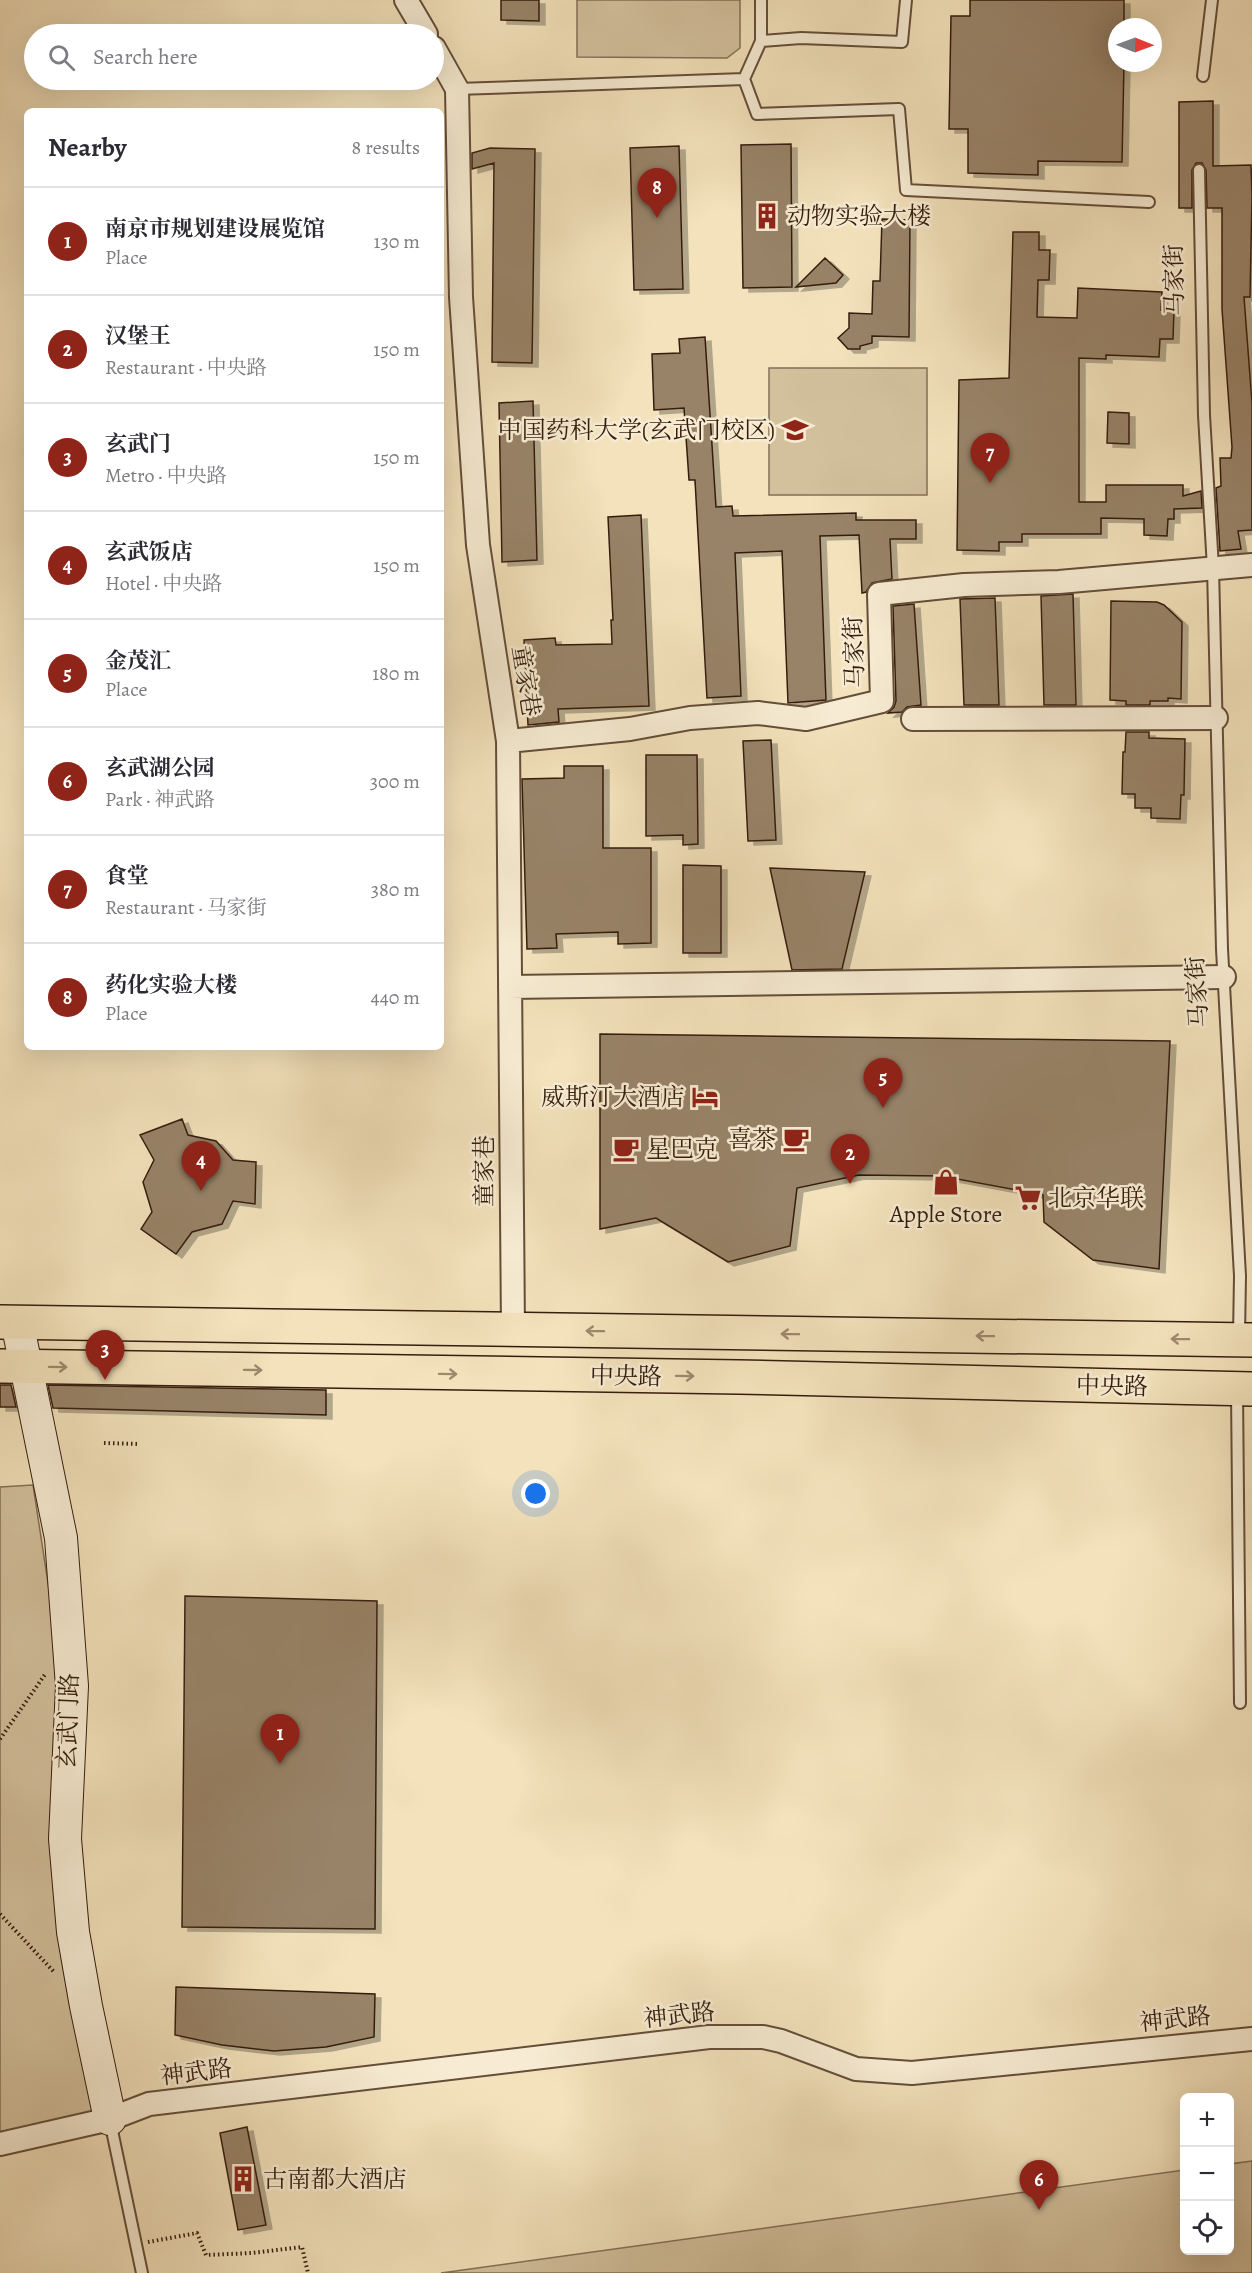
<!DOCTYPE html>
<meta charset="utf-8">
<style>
:root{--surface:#fff;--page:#f7f7f7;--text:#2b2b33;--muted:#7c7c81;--line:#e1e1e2;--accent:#8f2418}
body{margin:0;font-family:Alegreya,"Noto Serif SC",serif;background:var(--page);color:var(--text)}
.controls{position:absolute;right:18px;bottom:18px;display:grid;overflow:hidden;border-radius:9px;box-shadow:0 6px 24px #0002}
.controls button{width:54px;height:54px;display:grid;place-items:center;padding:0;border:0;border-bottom:2px solid var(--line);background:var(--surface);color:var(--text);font:30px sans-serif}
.compass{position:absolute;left:1108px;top:18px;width:54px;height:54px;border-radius:50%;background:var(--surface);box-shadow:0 6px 24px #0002;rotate:91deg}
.you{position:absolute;left:536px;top:1494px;width:21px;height:21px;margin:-15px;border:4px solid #fff;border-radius:50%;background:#1a73e8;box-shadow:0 0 0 9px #1a73e833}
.badge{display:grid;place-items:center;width:39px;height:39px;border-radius:50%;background:var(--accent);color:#fff;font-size:20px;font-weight:700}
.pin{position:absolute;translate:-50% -50px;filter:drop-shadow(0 2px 3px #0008)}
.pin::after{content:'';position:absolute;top:32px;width:21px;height:18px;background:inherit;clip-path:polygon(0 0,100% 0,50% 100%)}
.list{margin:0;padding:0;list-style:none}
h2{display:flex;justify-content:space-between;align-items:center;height:78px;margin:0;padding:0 24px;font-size:26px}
h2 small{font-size:20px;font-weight:400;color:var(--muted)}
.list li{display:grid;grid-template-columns:39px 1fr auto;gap:18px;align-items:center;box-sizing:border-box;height:108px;padding:0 24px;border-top:2px solid var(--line)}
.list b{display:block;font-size:22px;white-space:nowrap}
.list p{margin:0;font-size:20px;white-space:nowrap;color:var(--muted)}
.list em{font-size:20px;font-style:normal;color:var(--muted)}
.icon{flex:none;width:33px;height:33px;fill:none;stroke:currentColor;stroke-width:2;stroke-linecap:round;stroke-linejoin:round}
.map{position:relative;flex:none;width:1252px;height:2273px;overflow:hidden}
.search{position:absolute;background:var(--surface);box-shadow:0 6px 24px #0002;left:24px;top:24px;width:420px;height:66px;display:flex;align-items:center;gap:15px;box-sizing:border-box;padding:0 21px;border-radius:33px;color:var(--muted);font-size:22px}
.panel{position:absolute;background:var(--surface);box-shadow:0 6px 24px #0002;left:24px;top:108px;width:420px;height:942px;border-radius:9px}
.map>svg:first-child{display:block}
.green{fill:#d3c19e;stroke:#846f56;stroke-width:1.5}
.building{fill:#988368;stroke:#351d0d;stroke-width:1.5;filter:url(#shadow)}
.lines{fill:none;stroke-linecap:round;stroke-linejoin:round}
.lane-casing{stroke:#644e39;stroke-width:14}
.street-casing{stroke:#644e39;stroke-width:26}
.secondary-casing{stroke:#351d0d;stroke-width:34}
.primary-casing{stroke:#351d0d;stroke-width:36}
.path{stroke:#351d0d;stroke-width:4;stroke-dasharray:1.5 3;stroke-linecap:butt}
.lane{stroke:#f7ecd3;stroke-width:10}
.street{stroke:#f7ecd3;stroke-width:22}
.secondary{stroke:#f7ecd3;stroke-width:32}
.primary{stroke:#f3e2bc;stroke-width:33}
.oneway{stroke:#9e896d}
.labels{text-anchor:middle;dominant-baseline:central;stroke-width:5;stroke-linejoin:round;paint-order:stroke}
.poi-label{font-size:24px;fill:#351d0d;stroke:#f7ecd3;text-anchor:start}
.street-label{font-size:24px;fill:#351d0d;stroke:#f7ecd3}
</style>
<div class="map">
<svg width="1252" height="2273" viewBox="0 0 1252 2273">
<defs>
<filter id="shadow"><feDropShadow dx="6" dy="4" stdDeviation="0" flood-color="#0004"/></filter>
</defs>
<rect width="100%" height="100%" fill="#f3e2bc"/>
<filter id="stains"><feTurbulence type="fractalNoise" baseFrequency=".00333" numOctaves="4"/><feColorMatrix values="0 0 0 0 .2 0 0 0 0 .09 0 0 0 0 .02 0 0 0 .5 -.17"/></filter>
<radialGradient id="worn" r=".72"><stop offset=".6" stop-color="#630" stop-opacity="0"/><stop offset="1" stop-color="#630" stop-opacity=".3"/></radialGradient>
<path class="green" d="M 577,0 L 740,0 L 740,48 L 727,58 L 577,57 Z
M 769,368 L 927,368 L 927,495 L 769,495 Z
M 33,1485 L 61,1668 L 94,2112 L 0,2132 L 0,1487 Z
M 1252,2161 L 1252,2273 L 441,2273 L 1184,2170 L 1184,2250 L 1230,2250 L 1230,2164 Z"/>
<path class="building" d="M 501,0 L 539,0 L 539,21 L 501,20 Z
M 970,0 L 1124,0 L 1124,27 L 1117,27 L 1117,63 L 1124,63 L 1122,162 L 1038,161 L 1038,175 L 968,173 L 968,129 L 949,129 L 951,16 L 970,16 Z
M 1213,101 L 1213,166 L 1251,165 L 1252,196 L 1250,297 L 1244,297 L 1252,403 L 1252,530 L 1238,531 L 1241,549 L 1220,551 L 1216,488 L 1221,486 L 1220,458 L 1231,458 L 1232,447 L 1222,309 L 1222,208 L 1207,208 L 1206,170 L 1202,163 L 1196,163 L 1192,170 L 1192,208 L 1179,208 L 1179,102 Z
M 791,144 L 792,287 L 743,288 L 741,145 Z
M 679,146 L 683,289 L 634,290 L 630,148 Z
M 490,148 L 535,149 L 532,363 L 492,362 L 494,163 L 472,169 L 472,153 Z
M 882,219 L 910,220 L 909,337 L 872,336 L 872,343 L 860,346 L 860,349 L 848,349 L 838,338 L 849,328 L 849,313 L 872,314 L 873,281 L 880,281 Z
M 1013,232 L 1039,232 L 1039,250 L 1050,250 L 1049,280 L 1038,280 L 1037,317 L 1077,318 L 1078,288 L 1162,292 L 1161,310 L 1174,310 L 1173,339 L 1160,339 L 1159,357 L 1106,355 L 1106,359 L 1079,358 L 1079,502 L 1106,502 L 1106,485 L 1183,485 L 1183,496 L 1201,491 L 1202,508 L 1174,509 L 1174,519 L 1168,519 L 1167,536 L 1144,535 L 1144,519 L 1101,518 L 1101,534 L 1022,534 L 1022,542 L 999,542 L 999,551 L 957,550 L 959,380 L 1009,378 Z
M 825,258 L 843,275 L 836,283 L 796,287 Z
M 705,337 L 716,507 L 732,506 L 733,516 L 856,513 L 856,520 L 916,520 L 916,539 L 890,539 L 892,579 L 872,583 L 866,592 L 862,593 L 859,535 L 820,536 L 826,700 L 788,703 L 782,551 L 735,553 L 741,696 L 707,698 L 695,480 L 689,480 L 684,408 L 654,410 L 652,354 L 680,353 L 679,339 Z
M 533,401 L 537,560 L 502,562 L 499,403 Z
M 1108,412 L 1129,413 L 1129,444 L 1107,443 Z
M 641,515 L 649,706 L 558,709 L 559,722 L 528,725 L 524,640 L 555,638 L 556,645 L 612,644 L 611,620 L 613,620 L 608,517 Z
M 1073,594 L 1076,705 L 1044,705 L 1041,596 Z
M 995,598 L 999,705 L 964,705 L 960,599 Z
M 1111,601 L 1157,602 L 1164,605 L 1182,622 L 1181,699 L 1168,698 L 1168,701 L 1150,701 L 1150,705 L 1126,705 L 1126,701 L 1110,700 Z
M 914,604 L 921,705 L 907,707 L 902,712 L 888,713 L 894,707 L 896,701 L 893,606 Z
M 1126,732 L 1149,732 L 1149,738 L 1185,739 L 1184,795 L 1181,795 L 1180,819 L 1151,818 L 1151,808 L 1135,808 L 1135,794 L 1122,794 L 1123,752 L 1125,752 Z
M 771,740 L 776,840 L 748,841 L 743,741 Z
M 646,755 L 697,755 L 698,844 L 683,845 L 683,835 L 646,836 Z
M 564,766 L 603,766 L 603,848 L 651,848 L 651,943 L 618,944 L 618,932 L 556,934 L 557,948 L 527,949 L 522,779 L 564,778 Z
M 683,865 L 721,866 L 721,953 L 683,953 Z
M 770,868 L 865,872 L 842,969 L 792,970 Z
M 600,1034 L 1170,1041 L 1159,1269 L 1093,1260 L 1044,1222 L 1043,1195 L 941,1176 L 859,1175 L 797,1188 L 790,1246 L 728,1262 L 656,1218 L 600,1229 Z
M 182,1119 L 188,1135 L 216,1141 L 233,1160 L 256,1162 L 255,1204 L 233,1201 L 222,1224 L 192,1232 L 176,1254 L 141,1229 L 152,1212 L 143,1182 L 154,1160 L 140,1135 Z
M 0,1385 L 11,1385 L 16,1407 L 0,1407 Z
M 48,1385 L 326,1390 L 326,1415 L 53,1408 Z
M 185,1596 L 377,1601 L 375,1929 L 182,1927 Z
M 176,1987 L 375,1994 L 374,2037 L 326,2047 L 274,2051 L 222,2045 L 175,2035 Z
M 247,2127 L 266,2225 L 238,2230 L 220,2133 Z"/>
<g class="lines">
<g class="lane-casing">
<path id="lane" d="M 761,0 L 761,41
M 1203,76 L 1212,0
M 744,79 L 757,114 L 899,109 L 906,190 L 1149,202
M 457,89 L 744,79 L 761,41 L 801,38 L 902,42 L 906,0
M 1199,170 L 1204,415 L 1213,568 L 1222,949 L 1240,1276 L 1239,1336
M 1237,1391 L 1240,1703
M 110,2121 L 142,2273"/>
</g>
<g class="street-casing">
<path id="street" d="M 406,0 L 426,34
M 434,48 L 457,89 L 461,297 L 478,545 L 508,741 L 513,1330
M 913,719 L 1216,718
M 508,741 L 630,729 L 690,718 L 758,713 L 806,719 L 882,701 L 879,594 L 964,585 L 1059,582 L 1252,565
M 510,987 L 1224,977
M 0,2144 L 110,2119 L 149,2104 L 709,2037 L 763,2037 L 781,2041 L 856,2069 L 912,2073 L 1252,2039"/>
</g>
<g class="secondary-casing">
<path id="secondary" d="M 17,1322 L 61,1538 L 72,1686 L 65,1839 L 73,1932 L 86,2006 L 110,2119"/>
</g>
<g class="primary-casing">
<path id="primary" d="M 0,1322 L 1252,1340
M 0,1366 L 739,1377 L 1252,1389"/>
</g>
<path class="path" d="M 104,1443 L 140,1444
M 0,1739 L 46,1673
M 0,1914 L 55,1973
M 148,2242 L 197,2233 L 206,2255 L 252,2253 L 302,2247 L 308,2273"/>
<use href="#lane" class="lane"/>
<use href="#street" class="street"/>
<use href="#secondary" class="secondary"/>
<use href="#primary" class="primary"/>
</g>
<defs><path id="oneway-shaft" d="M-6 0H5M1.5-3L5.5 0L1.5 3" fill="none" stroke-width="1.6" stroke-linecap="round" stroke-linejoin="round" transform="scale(1.5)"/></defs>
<g class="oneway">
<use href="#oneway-shaft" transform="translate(595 1331) rotate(-179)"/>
<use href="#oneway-shaft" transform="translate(790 1334) rotate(-179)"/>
<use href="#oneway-shaft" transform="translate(985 1336) rotate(-179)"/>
<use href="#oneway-shaft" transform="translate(1180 1339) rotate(-179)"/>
<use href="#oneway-shaft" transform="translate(58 1367) rotate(1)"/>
<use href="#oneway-shaft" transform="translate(253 1370) rotate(1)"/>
<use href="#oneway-shaft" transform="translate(448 1374) rotate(1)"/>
<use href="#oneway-shaft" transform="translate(685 1376) rotate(1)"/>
</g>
<defs>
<g id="building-bare" transform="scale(2.07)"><path d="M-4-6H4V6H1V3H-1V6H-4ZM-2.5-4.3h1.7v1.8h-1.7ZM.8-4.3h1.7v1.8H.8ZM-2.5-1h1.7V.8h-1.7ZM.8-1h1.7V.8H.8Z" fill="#8f2418" stroke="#f7ecd3" stroke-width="2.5" paint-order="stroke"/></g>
<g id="university-bare" transform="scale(2.07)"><path d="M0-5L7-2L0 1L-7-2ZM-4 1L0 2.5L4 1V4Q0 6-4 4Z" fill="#8f2418" stroke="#f7ecd3" stroke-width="2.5" paint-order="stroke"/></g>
<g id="hotel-bare" transform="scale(2.07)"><path d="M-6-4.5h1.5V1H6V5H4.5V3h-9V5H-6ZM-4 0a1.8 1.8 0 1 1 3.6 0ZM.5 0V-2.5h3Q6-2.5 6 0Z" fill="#8f2418" stroke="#f7ecd3" stroke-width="2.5" paint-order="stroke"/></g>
<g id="cafe-bare" transform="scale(2.07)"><path d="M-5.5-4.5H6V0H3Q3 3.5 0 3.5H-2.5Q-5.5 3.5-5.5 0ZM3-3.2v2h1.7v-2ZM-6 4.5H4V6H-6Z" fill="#8f2418" stroke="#f7ecd3" stroke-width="2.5" paint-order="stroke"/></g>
<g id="shop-bare" transform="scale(2.07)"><path d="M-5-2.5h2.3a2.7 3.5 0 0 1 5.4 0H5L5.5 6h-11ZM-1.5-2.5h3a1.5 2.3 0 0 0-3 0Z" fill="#8f2418" stroke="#f7ecd3" stroke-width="2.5" paint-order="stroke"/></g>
<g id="supermarket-bare" transform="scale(2.07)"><path d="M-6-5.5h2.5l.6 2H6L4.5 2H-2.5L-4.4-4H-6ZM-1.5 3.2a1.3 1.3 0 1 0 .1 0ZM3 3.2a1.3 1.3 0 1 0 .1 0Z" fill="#8f2418" stroke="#f7ecd3" stroke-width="2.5" paint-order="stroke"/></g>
</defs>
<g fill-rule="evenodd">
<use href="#building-bare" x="767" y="216"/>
<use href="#university-bare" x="795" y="430"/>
<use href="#hotel-bare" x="705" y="1097"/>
<use href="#cafe-bare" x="796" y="1139"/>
<use href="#cafe-bare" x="626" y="1149"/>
<use href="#shop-bare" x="946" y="1182"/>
<use href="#supermarket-bare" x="1028" y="1198"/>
<use href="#building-bare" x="243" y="2179"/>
</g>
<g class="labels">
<g class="poi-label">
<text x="787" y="216">动物实验大楼</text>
<text x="775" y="430" text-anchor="end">中国药科大学(玄武门校区)</text>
<text x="685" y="1097" text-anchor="end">威斯汀大酒店</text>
<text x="776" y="1139" text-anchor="end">喜茶</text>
<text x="646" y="1149">星巴克</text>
<text x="1048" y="1198">北京华联</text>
<text x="946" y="1214" text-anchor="middle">Apple Store</text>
<text x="263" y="2179">古南都大酒店</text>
</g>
<g class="street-label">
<text transform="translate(1174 280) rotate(-91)">马家街</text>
<text transform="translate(854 652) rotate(-92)">马家街</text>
<text transform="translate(526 681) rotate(81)">童家巷</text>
<text transform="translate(1197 992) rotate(-94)">马家街</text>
<text transform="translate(484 1171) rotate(-90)">童家巷</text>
<text transform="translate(626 1376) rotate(1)">中央路</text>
<text transform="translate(1112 1386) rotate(1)">中央路</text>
<text transform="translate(68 1721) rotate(-88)">玄武门路</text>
<text transform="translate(679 2015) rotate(-6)">神武路</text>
<text transform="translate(1175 2019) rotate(-6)">神武路</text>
<text transform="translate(196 2072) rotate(-7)">神武路</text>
</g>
</g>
<rect width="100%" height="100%" filter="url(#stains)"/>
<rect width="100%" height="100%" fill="url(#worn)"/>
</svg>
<div class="controls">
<button>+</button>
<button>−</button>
<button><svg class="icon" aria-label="locate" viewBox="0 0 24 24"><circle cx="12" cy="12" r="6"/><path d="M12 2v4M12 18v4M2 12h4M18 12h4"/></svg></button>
</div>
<svg class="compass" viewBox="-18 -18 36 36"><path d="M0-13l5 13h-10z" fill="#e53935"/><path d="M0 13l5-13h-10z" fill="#7c7c81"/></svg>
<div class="you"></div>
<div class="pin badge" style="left:280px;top:1764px">1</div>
<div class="pin badge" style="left:850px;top:1184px">2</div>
<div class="pin badge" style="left:105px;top:1380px">3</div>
<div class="pin badge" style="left:201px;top:1191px">4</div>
<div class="pin badge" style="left:883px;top:1108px">5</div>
<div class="pin badge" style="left:1039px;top:2210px">6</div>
<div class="pin badge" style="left:990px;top:483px">7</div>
<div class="pin badge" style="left:657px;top:218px">8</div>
<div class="search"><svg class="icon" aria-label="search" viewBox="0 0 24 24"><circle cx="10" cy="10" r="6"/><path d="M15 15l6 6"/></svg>Search here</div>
<section class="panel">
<h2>Nearby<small>8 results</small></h2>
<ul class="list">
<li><span class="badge">1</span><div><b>南京市规划建设展览馆</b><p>Place</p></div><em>130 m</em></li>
<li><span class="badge">2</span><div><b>汉堡王</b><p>Restaurant · 中央路</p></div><em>150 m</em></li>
<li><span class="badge">3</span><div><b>玄武门</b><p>Metro · 中央路</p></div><em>150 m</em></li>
<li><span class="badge">4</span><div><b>玄武饭店</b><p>Hotel · 中央路</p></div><em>150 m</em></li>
<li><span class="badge">5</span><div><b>金茂汇</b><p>Place</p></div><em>180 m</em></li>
<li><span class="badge">6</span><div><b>玄武湖公园</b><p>Park · 神武路</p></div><em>300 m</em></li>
<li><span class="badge">7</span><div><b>食堂</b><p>Restaurant · 马家街</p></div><em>380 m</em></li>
<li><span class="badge">8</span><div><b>药化实验大楼</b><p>Place</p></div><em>440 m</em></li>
</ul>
</section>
</div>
